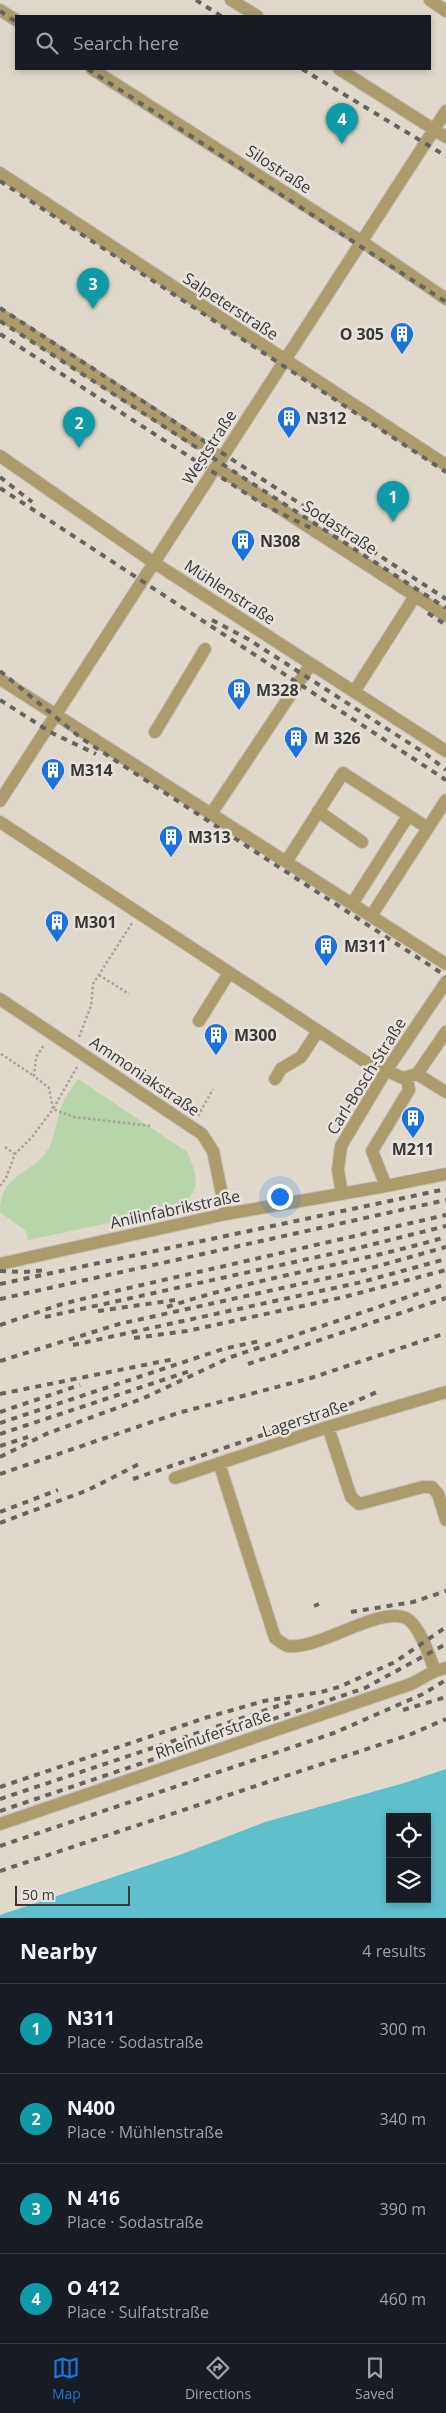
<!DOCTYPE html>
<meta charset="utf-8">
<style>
:root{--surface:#171b24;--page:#20242c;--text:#f1f3f6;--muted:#9ea1a6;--line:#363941;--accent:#1c72dc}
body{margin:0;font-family:"Open Sans",sans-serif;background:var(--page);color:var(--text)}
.controls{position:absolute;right:15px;bottom:15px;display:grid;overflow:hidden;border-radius:0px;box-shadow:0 2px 8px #0003}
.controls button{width:45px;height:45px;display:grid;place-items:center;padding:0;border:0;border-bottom:1px solid var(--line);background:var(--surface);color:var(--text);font:25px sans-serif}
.scale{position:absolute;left:15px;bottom:12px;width:115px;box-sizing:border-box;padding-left:5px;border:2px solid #393835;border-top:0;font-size:14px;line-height:18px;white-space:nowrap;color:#393835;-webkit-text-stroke:4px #e7e3dc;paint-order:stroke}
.you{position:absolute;left:279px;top:1196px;width:18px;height:18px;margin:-12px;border:4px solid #fff;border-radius:50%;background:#1a73e8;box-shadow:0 0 0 8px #1a73e833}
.badge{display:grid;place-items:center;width:32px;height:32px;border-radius:50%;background:var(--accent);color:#fff;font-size:16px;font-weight:700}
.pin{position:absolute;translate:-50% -41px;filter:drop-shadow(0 1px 2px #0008)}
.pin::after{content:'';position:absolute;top:26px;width:18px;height:15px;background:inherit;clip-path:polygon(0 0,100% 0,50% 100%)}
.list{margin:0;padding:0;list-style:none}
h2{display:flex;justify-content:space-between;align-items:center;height:65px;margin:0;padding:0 20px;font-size:21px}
h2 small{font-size:16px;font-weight:400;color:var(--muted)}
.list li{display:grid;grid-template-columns:32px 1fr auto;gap:15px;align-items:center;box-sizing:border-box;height:90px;padding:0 20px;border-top:1px solid var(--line)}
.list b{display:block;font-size:19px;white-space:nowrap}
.list p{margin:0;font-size:16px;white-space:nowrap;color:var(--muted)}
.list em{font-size:16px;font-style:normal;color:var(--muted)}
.icon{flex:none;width:28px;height:28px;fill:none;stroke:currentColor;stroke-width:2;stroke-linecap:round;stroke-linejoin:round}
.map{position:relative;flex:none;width:446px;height:1918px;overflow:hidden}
.search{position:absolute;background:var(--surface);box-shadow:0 2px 8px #0003;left:15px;right:15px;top:15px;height:55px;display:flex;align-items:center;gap:12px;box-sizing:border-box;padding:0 18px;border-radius:0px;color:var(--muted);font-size:19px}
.sheet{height:425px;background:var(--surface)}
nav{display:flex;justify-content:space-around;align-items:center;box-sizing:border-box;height:70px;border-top:1px solid var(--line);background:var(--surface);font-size:14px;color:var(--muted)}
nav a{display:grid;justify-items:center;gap:2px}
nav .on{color:var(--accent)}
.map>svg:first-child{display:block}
.built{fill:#e0d9cb;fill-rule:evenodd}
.green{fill:#b8d4ab}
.water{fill:#5fbfcc;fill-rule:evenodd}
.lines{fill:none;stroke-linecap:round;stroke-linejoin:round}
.minor-casing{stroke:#c4c1bb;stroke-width:14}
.path{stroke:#a5a29d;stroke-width:2.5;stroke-dasharray:2.5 2.5;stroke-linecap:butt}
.minor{stroke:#ac9c6c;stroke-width:12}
.rail{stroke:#666460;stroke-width:4;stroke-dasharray:6 6;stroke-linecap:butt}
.labels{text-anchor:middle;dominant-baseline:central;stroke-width:5;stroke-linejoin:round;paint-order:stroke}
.street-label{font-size:16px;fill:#393835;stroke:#e7e3dc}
.poi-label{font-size:16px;font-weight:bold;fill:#393835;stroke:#e7e3dc;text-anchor:start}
</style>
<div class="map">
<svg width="446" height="1918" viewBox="0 0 446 1918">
<rect width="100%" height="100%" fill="#e7e3dc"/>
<path class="built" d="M 0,0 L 446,0 L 446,1769 L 404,1783 L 265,1822 L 182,1854 L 0,1915 ZM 16,16 L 430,16 L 430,69 L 16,69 Z"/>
<path class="green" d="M 78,1079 L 187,1152 C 200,1181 201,1195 172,1210 L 28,1240 L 25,1230 L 0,1212 C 0,1177 23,1177 43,1157 C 55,1143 56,1119 63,1102 C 67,1094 73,1086 78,1079 Z"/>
<path class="water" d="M 446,1769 L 446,1918 L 0,1918 L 0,1915 L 182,1854 L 265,1822 L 404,1783 ZM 390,1817 L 427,1817 L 427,1899 L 390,1899 Z"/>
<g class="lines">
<g class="minor-casing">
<path id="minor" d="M 231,0 L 257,16
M 430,0 L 446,11
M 0,10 L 16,20
M 92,69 L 361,241 L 446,299
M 339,69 L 446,137
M 0,173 L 446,465
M 0,314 L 222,458
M 0,456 L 153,562 L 446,751
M 216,467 L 446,616
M 0,679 L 446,964
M 354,692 L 415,596
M 155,732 L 205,649
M 0,801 L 446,111
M 318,811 L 362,842
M 211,814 L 311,664
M 0,822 L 384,1074
M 286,862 L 343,773 L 428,828
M 352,904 L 408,816
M 371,916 L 446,800
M 0,999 L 202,1134 L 213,1151 L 226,1214
M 199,1021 L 229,973
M 387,1071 L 403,1078 L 417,1074 L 446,1032
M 417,1074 L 446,1092
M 275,1079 L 281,1069 L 301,1057 L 318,1031
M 386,1186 L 372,1151 L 409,1090 L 407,1078
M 342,1194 L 338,1170 L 341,1146 L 384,1074 L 446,982
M 0,1264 L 226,1214 L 386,1186 L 446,1174
M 328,1427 L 351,1497 L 359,1504 L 423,1487 L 432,1487 L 438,1494 L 446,1520
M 219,1463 L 275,1638 C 279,1641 284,1645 288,1646 C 319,1650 379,1606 406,1618 C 420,1625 430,1658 435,1671
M 175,1478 L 328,1427 L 446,1392
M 0,1824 L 411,1684 L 435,1671 L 446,1668"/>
</g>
<path class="path" d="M 99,975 L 129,994
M 79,1037 L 91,1006 L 93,984 L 132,923
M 1,1054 L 34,1076
M 77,1067 L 53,1109 L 74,1117 L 152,1126
M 198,1116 L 213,1089
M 5,1147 L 15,1154
M 0,1186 L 6,1178 L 15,1154 L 32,1137 L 53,1109 L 49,1088 L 34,1076 L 36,1057 L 44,1045"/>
<use href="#minor" class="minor"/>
<path class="rail" d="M 196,0 L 221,16
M 0,11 L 16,22
M 88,69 L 446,302
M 302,69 L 446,156
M 0,181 L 446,472
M 0,308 L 446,599
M 0,321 L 446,608
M 0,334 L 264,505 L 313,529
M 0,477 L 32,502
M 0,488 L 446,780
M 428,613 L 446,625
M 212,620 L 248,639 L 426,754 L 446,770
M 0,671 L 81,738 L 446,976
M 0,700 L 52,733 L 96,754
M 0,1271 L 23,1272 L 47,1270
M 0,1284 L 446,1189
M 0,1299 L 446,1200
M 167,1307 C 258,1277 354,1264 446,1237
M 98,1311 L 175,1300
M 45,1317 L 358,1248 L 446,1226
M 0,1325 L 62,1304 L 107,1293 L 446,1215
M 134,1338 L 187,1331 L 344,1297 L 446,1270
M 73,1345 L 362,1282 L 446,1259
M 0,1361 L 119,1324 L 364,1270 L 446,1247
M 248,1364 L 446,1298
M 0,1394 L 174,1359
M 0,1412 L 80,1385
M 0,1423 L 223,1349 L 260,1341
M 0,1434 L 190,1371
M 0,1446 L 28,1437
M 0,1457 L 46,1434 L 144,1398 L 231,1357 L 446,1284
M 0,1474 L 178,1413 L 311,1378 L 446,1333
M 133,1479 L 336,1410 L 379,1391
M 0,1512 L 58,1490
M 0,1523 L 88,1490 L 141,1463
M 314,1606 L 319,1604
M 351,1612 L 413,1602 L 446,1591
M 403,1710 L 446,1697
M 0,1787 L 208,1717 L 264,1701 L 321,1692 L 339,1687 L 395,1662 L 446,1627
M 0,1799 L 290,1702
M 0,1811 L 365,1688 L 446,1644
M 0,1846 L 334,1733 L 423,1694 L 446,1680
M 0,1871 L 409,1735 L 446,1719"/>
</g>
<defs>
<g id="building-pin" transform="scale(1.25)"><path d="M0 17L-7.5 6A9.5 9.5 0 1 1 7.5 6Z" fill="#1c72dc" stroke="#e7e3dc"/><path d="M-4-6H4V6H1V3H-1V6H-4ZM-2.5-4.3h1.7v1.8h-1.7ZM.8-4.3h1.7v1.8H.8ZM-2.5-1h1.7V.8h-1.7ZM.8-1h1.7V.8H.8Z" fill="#fff"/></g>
</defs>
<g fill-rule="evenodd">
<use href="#building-pin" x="402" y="334"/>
<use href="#building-pin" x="289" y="418"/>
<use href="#building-pin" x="243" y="541"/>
<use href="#building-pin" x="239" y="690"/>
<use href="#building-pin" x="296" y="738"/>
<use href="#building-pin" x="53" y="770"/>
<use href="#building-pin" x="171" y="837"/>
<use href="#building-pin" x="57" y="922"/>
<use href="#building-pin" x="326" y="946"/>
<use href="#building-pin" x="216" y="1035"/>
<use href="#building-pin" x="413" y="1118"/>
</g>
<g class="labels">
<g class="street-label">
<text transform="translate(279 169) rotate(33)">Silostraße</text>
<text transform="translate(231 306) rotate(33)">Salpeterstraße</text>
<text transform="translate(209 447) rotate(-57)">Weststraße</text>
<text transform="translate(340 527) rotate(33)">Sodastraße</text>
<text transform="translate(230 592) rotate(33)">Mühlenstraße</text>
<text transform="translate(145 1076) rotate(34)">Ammoniakstraße</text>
<text transform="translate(366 1076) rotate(-58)">Carl-Bosch-Straße</text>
<text transform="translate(175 1209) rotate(-12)">Anilinfabrikstraße</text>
<text transform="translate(305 1418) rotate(-18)">Lagerstraße</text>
<text transform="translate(213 1734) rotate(-19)">Rheinuferstraße</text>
</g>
<g class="poi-label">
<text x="384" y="334" text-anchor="end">O 305</text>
<text x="306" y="418">N312</text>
<text x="260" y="541">N308</text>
<text x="256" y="690">M328</text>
<text x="314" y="738">M 326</text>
<text x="70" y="770">M314</text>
<text x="188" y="837">M313</text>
<text x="74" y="922">M301</text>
<text x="344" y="946">M311</text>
<text x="234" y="1035">M300</text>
<text x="413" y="1149" text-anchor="middle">M211</text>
</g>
</g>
</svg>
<div class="controls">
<button><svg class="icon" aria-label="locate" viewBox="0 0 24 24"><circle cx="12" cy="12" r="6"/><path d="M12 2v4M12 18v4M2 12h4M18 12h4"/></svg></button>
<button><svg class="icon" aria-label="layers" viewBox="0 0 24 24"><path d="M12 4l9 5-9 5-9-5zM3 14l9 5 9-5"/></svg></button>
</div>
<div class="scale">50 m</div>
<div class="you"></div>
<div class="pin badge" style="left:393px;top:522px;background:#0f9aa8">1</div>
<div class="pin badge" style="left:79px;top:448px;background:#0f9aa8">2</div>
<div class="pin badge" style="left:93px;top:309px;background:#0f9aa8">3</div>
<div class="pin badge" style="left:342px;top:144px;background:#0f9aa8">4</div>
<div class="search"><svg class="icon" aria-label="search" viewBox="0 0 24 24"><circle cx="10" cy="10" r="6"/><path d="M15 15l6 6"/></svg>Search here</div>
</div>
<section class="sheet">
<h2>Nearby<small>4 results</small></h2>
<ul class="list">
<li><span class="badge" style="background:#0f9aa8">1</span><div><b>N311</b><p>Place · Sodastraße</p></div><em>300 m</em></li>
<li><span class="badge" style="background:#0f9aa8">2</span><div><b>N400</b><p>Place · Mühlenstraße</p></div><em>340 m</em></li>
<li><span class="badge" style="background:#0f9aa8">3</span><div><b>N 416</b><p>Place · Sodastraße</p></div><em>390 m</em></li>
<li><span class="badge" style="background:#0f9aa8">4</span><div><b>O 412</b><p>Place · Sulfatstraße</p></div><em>460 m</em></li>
</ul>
</section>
<nav>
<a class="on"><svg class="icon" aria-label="map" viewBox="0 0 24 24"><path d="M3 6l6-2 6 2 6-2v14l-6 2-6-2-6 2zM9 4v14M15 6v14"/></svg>Map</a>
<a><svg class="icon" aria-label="directions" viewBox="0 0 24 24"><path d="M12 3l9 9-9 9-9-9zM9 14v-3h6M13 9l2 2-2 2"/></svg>Directions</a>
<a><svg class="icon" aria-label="saved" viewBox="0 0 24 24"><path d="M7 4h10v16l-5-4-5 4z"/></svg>Saved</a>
</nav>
